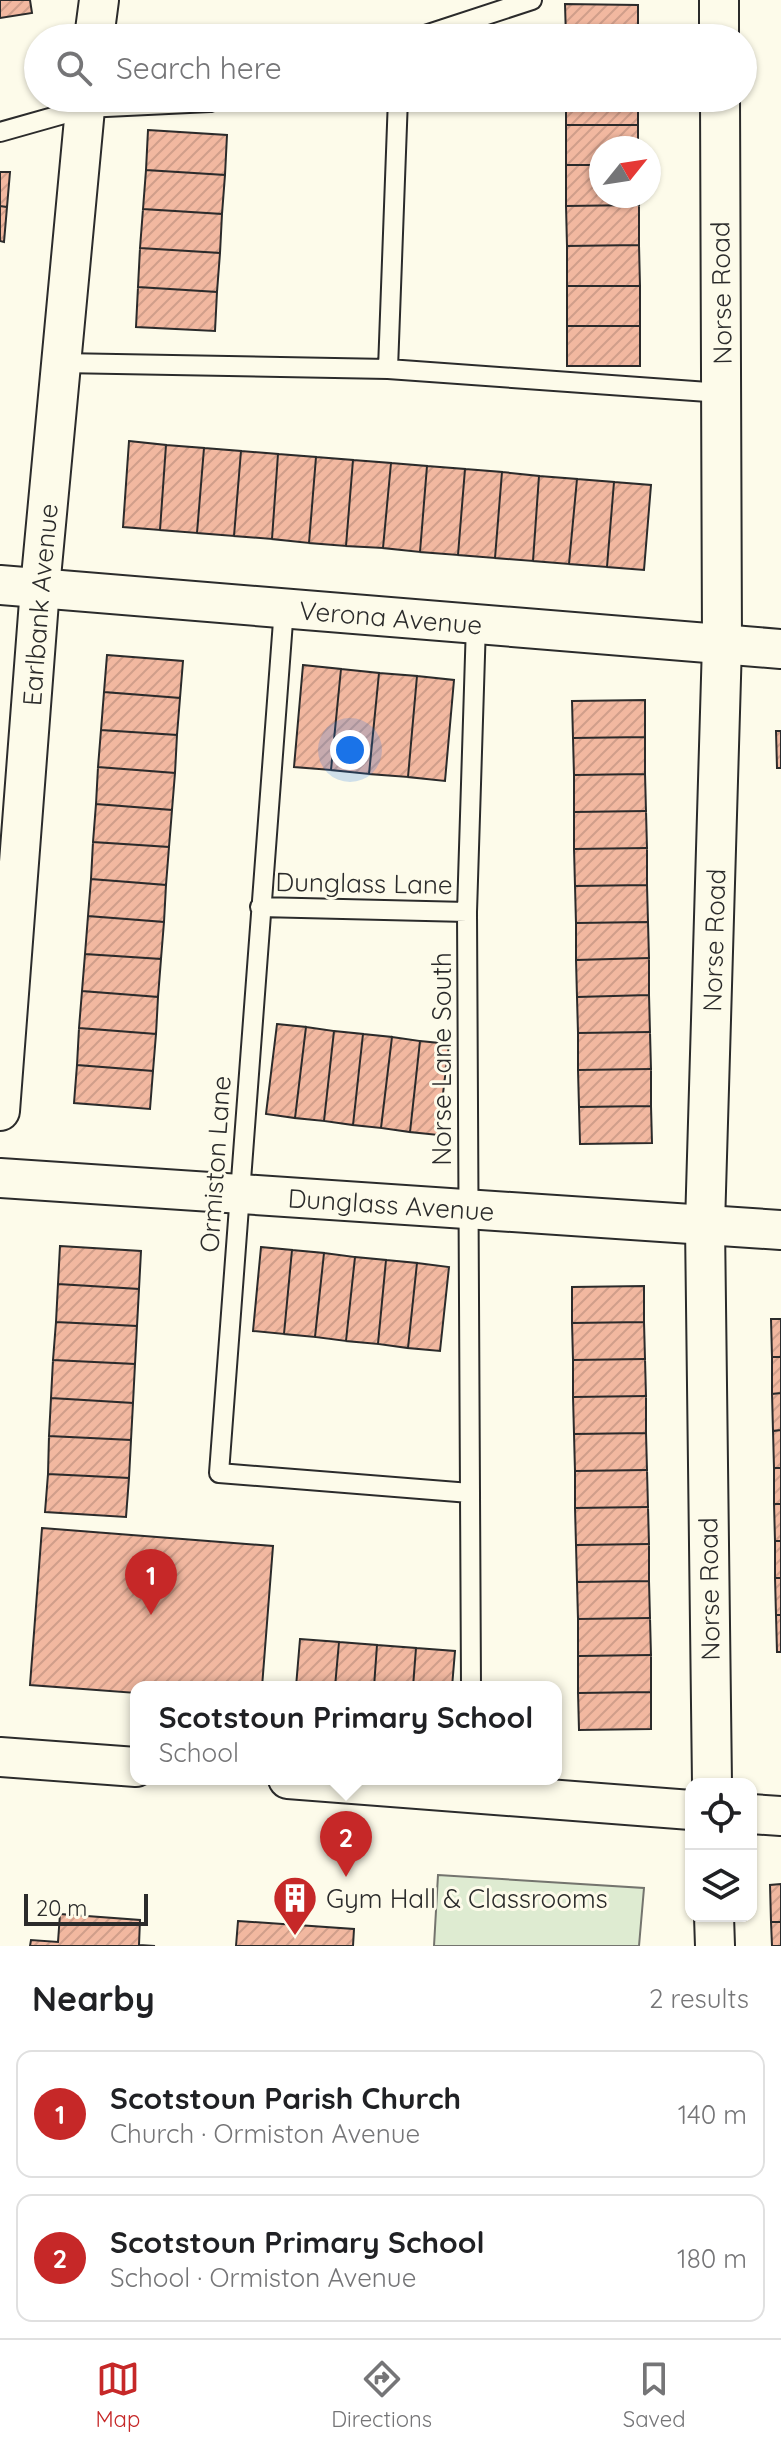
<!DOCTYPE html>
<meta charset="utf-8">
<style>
:root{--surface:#fff;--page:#f2f2f2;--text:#202124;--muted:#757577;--line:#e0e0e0;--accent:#c62828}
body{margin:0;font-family:Quicksand,sans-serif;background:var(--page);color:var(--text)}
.controls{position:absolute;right:24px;bottom:24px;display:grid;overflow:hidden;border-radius:16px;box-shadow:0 2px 6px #0004}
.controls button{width:72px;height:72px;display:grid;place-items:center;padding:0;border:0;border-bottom:2px solid var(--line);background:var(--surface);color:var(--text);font:40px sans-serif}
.compass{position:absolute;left:589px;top:136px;width:72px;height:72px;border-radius:50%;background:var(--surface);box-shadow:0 2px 6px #0004;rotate:60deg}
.scale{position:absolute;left:24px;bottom:20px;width:124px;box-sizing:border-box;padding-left:8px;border:4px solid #2b2b2b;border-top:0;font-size:22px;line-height:28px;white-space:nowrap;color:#2b2b2b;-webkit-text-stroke:6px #fdfbea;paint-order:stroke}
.you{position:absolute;left:350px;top:750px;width:28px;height:28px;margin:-20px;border:6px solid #fff;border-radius:50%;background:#1a73e8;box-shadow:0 0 0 12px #1a73e833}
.badge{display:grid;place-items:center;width:52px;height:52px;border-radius:50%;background:var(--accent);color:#fff;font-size:26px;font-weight:700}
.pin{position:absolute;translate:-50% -66px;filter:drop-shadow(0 2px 4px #0008)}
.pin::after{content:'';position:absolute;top:42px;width:28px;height:24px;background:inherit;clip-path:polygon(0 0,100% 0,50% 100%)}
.popup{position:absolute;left:130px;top:1681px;width:432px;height:104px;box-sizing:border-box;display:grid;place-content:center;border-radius:16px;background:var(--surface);filter:drop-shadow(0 2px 6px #0005);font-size:26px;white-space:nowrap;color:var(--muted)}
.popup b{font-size:30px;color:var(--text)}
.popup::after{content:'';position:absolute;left:50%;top:100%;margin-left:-16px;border:16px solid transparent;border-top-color:var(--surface)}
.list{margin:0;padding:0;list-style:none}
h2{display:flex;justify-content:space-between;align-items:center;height:104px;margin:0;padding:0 32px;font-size:34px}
h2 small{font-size:26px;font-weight:400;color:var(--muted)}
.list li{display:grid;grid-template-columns:52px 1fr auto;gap:24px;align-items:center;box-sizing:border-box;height:128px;margin:0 16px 16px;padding:0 16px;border:2px solid var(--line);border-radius:16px}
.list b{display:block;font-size:30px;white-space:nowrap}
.list p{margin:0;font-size:26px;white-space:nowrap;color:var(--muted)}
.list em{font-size:26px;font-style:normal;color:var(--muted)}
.icon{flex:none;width:44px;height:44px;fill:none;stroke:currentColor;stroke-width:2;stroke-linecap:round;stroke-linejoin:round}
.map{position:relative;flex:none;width:781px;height:1946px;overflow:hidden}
.search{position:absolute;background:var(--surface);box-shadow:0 2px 6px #0004;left:24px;right:24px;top:24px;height:88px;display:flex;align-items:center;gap:20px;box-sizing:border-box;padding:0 28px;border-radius:44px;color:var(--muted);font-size:30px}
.sheet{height:392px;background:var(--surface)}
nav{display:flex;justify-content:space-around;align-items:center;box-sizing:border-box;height:112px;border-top:2px solid var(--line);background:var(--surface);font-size:22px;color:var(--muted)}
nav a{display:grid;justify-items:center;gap:4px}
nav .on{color:var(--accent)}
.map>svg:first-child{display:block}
.grass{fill:#deebd1;stroke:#74746e;stroke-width:2}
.building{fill:url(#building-hatch);stroke:#2b2b2b;stroke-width:2}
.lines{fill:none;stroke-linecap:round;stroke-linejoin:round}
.lane-casing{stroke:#2b2b2b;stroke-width:22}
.street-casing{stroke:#2b2b2b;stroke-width:42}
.lane{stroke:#fdfbea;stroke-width:18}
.street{stroke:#fdfbea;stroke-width:38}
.labels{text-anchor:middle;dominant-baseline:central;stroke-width:6;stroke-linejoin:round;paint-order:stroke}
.street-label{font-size:26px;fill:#2b2b2b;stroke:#fdfbea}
.poi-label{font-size:26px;fill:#2b2b2b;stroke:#fdfbea;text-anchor:start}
</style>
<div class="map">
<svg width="781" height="1946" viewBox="0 0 781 1946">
<defs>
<pattern id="building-hatch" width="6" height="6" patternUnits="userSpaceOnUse" patternTransform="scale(2)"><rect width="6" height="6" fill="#f2b8a0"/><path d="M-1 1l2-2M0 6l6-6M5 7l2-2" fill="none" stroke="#d09e8a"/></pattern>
</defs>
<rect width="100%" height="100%" fill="#fdfbea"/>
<path class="grass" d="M 438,1875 L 644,1888 L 639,1946 L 434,1946 Z"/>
<path class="building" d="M 0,0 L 30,0 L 32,13 L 0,18 Z
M 565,4 L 638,5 L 638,38 L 566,38 Z
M 566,98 L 638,98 L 638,125 L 566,125 Z
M 566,125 L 638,125 L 638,148 L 601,148 L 601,165 L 566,165 Z
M 148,130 L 227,135 L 225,175 L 146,170 Z
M 566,165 L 601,165 L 601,196 L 638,196 L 639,205 L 566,206 Z
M 146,170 L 225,175 L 222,214 L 143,209 Z
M 0,172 L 10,172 L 7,207 L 0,206 Z
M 639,205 L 639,245 L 567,246 L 566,206 Z
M 0,206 L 7,207 L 4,242 L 0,241 Z
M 143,209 L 222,214 L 220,253 L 140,248 Z
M 639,245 L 640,286 L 567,286 L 567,246 Z
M 140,248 L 220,253 L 217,292 L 138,287 Z
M 567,286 L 640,286 L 640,326 L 567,326 Z
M 138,287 L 217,292 L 215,331 L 136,327 Z
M 567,326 L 640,326 L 640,366 L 567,366 Z
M 129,441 L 166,445 L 160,530 L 123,527 Z
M 166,445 L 204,448 L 197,533 L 160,530 Z
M 204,448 L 241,451 L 234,536 L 197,533 Z
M 241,451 L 278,454 L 272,539 L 234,536 Z
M 278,454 L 316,457 L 309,543 L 272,539 Z
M 316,457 L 353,460 L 346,546 L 309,543 Z
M 353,460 L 391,463 L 383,548 L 346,546 Z
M 391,463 L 427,466 L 420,552 L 383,548 Z
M 427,466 L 465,469 L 458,555 L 420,552 Z
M 465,469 L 502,472 L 495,558 L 458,555 Z
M 502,472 L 539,476 L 533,561 L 495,558 Z
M 539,476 L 577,479 L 569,564 L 533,561 Z
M 577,479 L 614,482 L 607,567 L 569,564 Z
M 614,482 L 651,485 L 644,570 L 607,567 Z
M 107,655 L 183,661 L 180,698 L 104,692 Z
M 303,665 L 341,669 L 331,770 L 294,767 Z
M 341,669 L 379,673 L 369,774 L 331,770 Z
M 379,673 L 417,676 L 408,777 L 369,774 Z
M 417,676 L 454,680 L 445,781 L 408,777 Z
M 104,692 L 180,698 L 177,735 L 101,730 Z
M 645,700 L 645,737 L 573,738 L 572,701 Z
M 101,730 L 177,735 L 175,773 L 98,767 Z
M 776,731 L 781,731 L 781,768 L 777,768 Z
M 645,737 L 645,774 L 574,775 L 573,738 Z
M 98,767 L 175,773 L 172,810 L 96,804 Z
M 645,774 L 646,811 L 574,812 L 574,775 Z
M 96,804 L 172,810 L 169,847 L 93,842 Z
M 646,811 L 647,848 L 574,849 L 574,812 Z
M 93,842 L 169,847 L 166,885 L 91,879 Z
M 647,848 L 647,885 L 575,886 L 574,849 Z
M 91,879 L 166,885 L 164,922 L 88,916 Z
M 647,885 L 648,922 L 576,923 L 575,886 Z
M 88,916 L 164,922 L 161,959 L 85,954 Z
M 648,922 L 649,958 L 576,960 L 576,923 Z
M 85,954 L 161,959 L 158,997 L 82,991 Z
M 649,958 L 649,995 L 577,997 L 576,960 Z
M 82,991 L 158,997 L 156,1034 L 79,1028 Z
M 649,995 L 650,1032 L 578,1033 L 577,997 Z
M 277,1024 L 306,1027 L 295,1118 L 266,1114 Z
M 306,1027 L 334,1031 L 324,1121 L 295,1118 Z
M 79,1028 L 156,1034 L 153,1071 L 77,1065 Z
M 334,1031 L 363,1034 L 353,1125 L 324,1121 Z
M 650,1032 L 651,1069 L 578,1070 L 578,1033 Z
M 363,1034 L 392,1037 L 381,1128 L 353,1125 Z
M 392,1037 L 420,1041 L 410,1132 L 381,1128 Z
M 420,1041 L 449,1044 L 438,1135 L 410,1132 Z
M 77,1065 L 153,1071 L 150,1109 L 74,1103 Z
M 651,1069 L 651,1106 L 579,1107 L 578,1070 Z
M 651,1106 L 652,1143 L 580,1144 L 579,1107 Z
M 60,1246 L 141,1251 L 139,1289 L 58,1284 Z
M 261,1247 L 292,1250 L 284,1334 L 253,1331 Z
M 292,1250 L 324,1253 L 315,1337 L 284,1334 Z
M 324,1253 L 355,1257 L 346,1341 L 315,1337 Z
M 355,1257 L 386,1260 L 378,1344 L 346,1341 Z
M 386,1260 L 417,1263 L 408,1348 L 378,1344 Z
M 417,1263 L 449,1267 L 440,1351 L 408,1348 Z
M 58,1284 L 139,1289 L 137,1326 L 56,1322 Z
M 644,1286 L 644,1322 L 572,1323 L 572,1287 Z
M 771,1319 L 781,1319 L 781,1357 L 772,1357 Z
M 56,1322 L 137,1326 L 135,1364 L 53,1360 Z
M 644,1322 L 645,1359 L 573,1360 L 572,1323 Z
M 772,1357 L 781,1357 L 781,1393 L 772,1394 Z
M 645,1359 L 646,1396 L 573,1397 L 573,1360 Z
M 53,1360 L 135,1364 L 133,1403 L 51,1398 Z
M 781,1393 L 781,1430 L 773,1431 L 772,1394 Z
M 646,1396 L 646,1433 L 574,1434 L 573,1397 Z
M 51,1398 L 133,1403 L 131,1440 L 49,1436 Z
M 781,1430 L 781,1468 L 774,1468 L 773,1431 Z
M 646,1433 L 647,1470 L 575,1471 L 574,1434 Z
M 49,1436 L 131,1440 L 129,1478 L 48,1474 Z
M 774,1468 L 781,1468 L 781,1504 L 774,1504 Z
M 647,1470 L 648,1507 L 575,1508 L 575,1471 Z
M 48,1474 L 129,1478 L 126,1517 L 45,1512 Z
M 774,1504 L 781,1504 L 781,1541 L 775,1541 Z
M 648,1507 L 649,1544 L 576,1545 L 575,1508 Z
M 42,1528 L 273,1546 L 262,1687 L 136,1687 L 136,1693 L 30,1685 Z
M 775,1541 L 781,1541 L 781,1578 L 775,1578 Z
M 649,1544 L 649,1581 L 577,1582 L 576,1545 Z
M 775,1578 L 781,1578 L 781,1615 L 776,1615 Z
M 649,1581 L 650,1618 L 578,1619 L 577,1582 Z
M 776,1615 L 781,1615 L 781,1652 L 777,1652 Z
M 650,1618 L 651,1655 L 578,1656 L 578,1619 Z
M 300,1639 L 339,1642 L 335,1687 L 296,1687 Z
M 339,1642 L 377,1645 L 374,1687 L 335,1687 Z
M 377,1645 L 416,1648 L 413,1687 L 374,1687 Z
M 416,1648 L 455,1651 L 452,1687 L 413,1687 Z
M 651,1655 L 651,1692 L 578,1693 L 578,1656 Z
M 651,1692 L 651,1729 L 579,1730 L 578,1693 Z
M 781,1884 L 781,1922 L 771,1922 L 770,1885 Z
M 60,1914 L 140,1920 L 139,1945 L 155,1946 L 30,1946 L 31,1940 L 58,1942 Z
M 238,1921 L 354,1929 L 353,1946 L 236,1946 Z
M 771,1922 L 781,1922 L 781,1946 L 772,1946 Z"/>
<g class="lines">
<g class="lane-casing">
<path id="lane" d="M 416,38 L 532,0
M 0,132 L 85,108 L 210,102 L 222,98
M 61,363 L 388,369 L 722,393
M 388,369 L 398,98
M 284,608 L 219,1473 L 470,1493
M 260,907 L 467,912
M 471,1687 L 467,912 L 476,624"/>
</g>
<g class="street-casing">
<g id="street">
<path d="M 719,0 L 719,38"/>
<path d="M 94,38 L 99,0"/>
<path id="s1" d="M 0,585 L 781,649"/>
<path id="s2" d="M 0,1111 L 40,588 L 86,98"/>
<path id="s3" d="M 0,1178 L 781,1230"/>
<path d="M 0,1757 L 136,1767"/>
<path d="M 288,1779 L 691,1810"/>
<path id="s4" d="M 712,1784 L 705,1225 L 722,644 L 720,98"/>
<path d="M 751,1814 L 781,1816"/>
<path d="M 714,1916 L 715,1946"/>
</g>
</g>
<use href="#lane" class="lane"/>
<use href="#street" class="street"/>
</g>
<defs>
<g id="building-pin" transform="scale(2.3)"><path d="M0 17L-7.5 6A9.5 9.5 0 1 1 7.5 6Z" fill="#c62828" stroke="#fdfbea"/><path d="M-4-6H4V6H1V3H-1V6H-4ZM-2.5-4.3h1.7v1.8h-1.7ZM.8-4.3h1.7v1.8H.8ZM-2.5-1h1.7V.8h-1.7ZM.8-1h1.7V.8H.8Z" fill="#fff"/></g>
</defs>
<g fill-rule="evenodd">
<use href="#building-pin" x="295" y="1898"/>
</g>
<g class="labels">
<g class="street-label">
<text transform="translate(721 293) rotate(-91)">Norse Road</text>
<text stroke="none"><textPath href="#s2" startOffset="508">Earlbank Avenue</textPath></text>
<text stroke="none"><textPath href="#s1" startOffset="392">Verona Avenue</textPath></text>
<text transform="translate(364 883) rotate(1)">Dunglass Lane</text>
<text stroke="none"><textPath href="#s4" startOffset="844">Norse Road</textPath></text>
<text transform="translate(441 1059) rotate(-90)">Norse Lane South</text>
<text transform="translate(215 1164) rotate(-86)">Ormiston Lane</text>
<text stroke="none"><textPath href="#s3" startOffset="392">Dunglass Avenue</textPath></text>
<text transform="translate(709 1589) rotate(-91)">Norse Road</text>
</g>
<g class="poi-label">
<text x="326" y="1898">Gym Hall &amp; Classrooms</text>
</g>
</g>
</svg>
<div class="controls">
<button><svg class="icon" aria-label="locate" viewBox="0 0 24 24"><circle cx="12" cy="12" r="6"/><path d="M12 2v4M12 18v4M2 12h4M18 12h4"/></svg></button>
<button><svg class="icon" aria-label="layers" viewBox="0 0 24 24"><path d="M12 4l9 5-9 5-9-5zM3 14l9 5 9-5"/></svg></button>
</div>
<svg class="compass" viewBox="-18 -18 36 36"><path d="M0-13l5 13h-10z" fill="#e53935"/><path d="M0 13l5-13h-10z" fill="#757577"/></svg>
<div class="scale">20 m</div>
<div class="you"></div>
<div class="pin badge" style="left:151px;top:1615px">1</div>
<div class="pin badge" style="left:346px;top:1877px">2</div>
<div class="popup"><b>Scotstoun Primary School</b>School</div>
<div class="search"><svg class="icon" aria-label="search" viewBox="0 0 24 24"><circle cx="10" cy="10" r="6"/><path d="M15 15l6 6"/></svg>Search here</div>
</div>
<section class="sheet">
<h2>Nearby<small>2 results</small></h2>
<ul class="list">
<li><span class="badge">1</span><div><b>Scotstoun Parish Church</b><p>Church · Ormiston Avenue</p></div><em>140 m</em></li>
<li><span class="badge">2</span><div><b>Scotstoun Primary School</b><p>School · Ormiston Avenue</p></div><em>180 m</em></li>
</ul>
</section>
<nav>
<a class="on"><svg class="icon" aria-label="map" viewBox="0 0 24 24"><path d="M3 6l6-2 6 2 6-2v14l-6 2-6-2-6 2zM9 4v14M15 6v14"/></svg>Map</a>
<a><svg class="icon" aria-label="directions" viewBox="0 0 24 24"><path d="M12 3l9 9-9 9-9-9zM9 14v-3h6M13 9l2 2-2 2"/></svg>Directions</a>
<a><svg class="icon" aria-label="saved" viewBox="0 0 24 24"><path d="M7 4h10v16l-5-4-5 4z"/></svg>Saved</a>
</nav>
